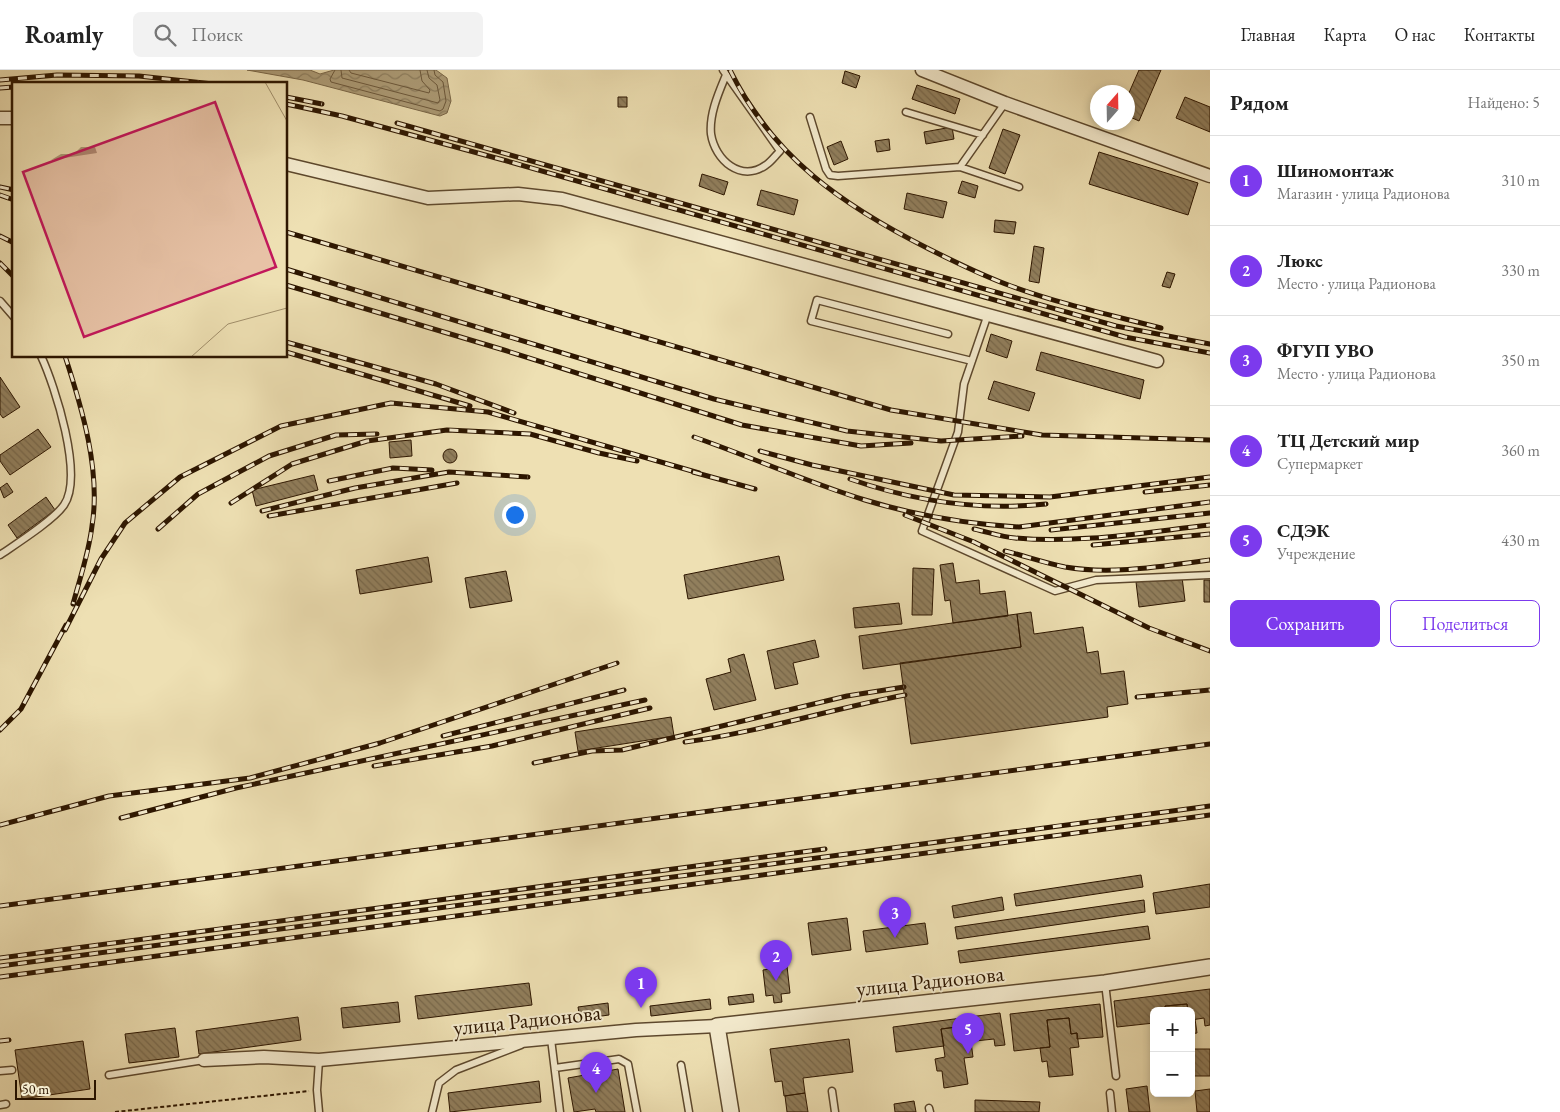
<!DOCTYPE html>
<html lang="ru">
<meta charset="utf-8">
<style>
:root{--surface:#fff;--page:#f2f2f2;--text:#222;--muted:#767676;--line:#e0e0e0;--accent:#7c3aed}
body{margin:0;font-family:"EB Garamond",serif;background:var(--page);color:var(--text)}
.controls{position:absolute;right:15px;bottom:15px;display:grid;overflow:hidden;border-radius:8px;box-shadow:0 2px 8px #0003}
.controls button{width:45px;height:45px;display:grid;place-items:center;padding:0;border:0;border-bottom:1px solid var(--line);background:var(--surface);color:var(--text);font:25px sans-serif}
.compass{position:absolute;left:1090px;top:15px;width:45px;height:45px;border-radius:50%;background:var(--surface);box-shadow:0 2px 8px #0003;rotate:20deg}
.scale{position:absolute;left:15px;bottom:12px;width:81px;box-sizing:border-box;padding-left:5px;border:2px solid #2d1600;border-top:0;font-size:14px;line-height:18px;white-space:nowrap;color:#2d1600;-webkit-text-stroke:4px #f4ebce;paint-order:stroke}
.you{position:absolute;left:514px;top:444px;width:18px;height:18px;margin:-12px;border:4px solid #fff;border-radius:50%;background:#1a73e8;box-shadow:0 0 0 8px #1a73e833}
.badge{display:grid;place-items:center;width:32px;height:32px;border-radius:50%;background:var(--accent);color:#fff;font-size:16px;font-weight:700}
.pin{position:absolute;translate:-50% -41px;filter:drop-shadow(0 1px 2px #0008)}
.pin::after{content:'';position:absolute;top:26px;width:18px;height:15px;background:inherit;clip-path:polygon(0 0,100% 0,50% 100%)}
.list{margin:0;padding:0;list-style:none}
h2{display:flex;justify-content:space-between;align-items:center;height:65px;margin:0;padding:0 20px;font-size:21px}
h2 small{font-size:16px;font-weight:400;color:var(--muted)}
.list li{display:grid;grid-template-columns:32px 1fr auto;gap:15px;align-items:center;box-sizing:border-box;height:90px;padding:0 20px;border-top:1px solid var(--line)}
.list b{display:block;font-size:19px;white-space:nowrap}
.list p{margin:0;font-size:16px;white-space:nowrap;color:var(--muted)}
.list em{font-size:16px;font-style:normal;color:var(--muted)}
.actions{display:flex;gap:10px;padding:15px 20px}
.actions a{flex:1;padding:11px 0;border:1px solid var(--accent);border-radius:8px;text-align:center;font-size:18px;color:var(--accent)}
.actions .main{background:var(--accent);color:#fff}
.icon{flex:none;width:28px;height:28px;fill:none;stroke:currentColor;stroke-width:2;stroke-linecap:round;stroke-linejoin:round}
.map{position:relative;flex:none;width:1210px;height:1042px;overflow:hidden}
header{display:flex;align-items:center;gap:30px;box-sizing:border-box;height:70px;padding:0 25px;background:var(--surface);border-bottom:1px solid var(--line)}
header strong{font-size:24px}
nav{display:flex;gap:28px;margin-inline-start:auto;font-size:18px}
.search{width:350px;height:45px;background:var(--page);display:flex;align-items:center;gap:12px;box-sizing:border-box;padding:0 18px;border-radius:8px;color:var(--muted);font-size:19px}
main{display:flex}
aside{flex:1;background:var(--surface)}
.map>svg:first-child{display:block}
.water{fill:url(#water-waves);stroke:#796647}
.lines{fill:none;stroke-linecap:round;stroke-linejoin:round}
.shore{stroke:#6c583b;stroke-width:1}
.building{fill:url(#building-back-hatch);stroke:#2d1600}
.service-casing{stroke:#5d482d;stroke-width:9}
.minor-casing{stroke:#5d482d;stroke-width:15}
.tertiary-casing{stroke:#5d482d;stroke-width:18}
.path{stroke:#2d1600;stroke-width:2;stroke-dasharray:4 2.5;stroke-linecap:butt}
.service{stroke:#f4ebce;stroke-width:6}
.minor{stroke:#f4ebce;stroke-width:12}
.tertiary{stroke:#f4ebce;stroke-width:15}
.rail-casing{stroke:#2d1600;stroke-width:5}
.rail{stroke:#f4ebce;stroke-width:3;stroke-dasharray:9;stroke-linecap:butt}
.labels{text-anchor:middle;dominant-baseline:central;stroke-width:4;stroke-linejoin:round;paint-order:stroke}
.street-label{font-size:22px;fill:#2d1600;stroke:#f4ebce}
.inset-road{fill:none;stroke:#a18f6b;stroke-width:1}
.view{fill:#c2185b;fill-opacity:0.15;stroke:#c2185b;stroke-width:2.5}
.inset-edge{fill:none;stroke:#2d1600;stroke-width:2.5}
</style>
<header>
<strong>Roamly</strong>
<div class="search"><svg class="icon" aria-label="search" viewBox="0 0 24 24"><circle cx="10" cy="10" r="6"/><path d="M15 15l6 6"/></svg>Поиск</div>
<nav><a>Главная</a><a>Карта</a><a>О нас</a><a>Контакты</a></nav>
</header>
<main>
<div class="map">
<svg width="1210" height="1042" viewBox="0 0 1210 1042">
<defs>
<pattern id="water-waves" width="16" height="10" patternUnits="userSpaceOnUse" patternTransform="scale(1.25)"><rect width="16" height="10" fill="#ac9b76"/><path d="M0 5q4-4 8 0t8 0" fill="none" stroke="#8c7d5e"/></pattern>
<pattern id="building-back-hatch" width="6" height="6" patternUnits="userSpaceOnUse" patternTransform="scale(1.25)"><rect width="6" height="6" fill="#917f5d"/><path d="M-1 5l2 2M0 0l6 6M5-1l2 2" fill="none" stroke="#77674a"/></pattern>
</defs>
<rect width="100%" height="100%" fill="#eee0b3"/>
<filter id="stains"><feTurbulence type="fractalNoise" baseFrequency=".004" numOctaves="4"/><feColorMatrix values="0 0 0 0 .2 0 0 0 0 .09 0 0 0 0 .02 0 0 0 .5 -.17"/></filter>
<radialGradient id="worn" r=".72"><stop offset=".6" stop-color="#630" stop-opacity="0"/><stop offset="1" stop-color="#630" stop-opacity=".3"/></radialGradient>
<path class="water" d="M 247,0 L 310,0 L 320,4 L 334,0 L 436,0 L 447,8 L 451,31 L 447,43 L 440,46 L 303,10 Z"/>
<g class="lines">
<path class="shore" d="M 335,0 L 330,9 L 331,12 L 440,41 L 443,39 L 446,31 L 443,12 L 435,5 L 434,0
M 341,0 L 342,8 L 438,33 L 440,30 L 437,15 L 429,8 L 427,0
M 349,0 L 351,3 L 429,23 L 430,20 L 422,11 L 420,0"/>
</g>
<path class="building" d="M 1139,0 L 1161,0 L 1139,51 L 1128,46 L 1128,25 Z
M 845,1 L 860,6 L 856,18 L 842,13 Z
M 917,15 L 960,29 L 955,44 L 912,29 Z
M 618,27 L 627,27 L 627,37 L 618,37 Z
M 1185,27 L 1210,37 L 1210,62 L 1176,48 Z
M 952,57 L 954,69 L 926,74 L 924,62 Z
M 1003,59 L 1020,65 L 1005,104 L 989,98 Z
M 889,69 L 890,80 L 877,82 L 875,71 Z
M 841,71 L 848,89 L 834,95 L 827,77 Z
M 1099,82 L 1198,113 L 1188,145 L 1089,114 Z
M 702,104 L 728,112 L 724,125 L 699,116 Z
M 962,111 L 978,116 L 975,128 L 958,123 Z
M 761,120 L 798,130 L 794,145 L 757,135 Z
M 907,123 L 947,132 L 943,148 L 904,139 Z
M 995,150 L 1016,152 L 1014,164 L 994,162 Z
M 1034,176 L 1044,178 L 1039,213 L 1029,211 Z
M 1167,202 L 1175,204 L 1170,218 L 1162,216 Z
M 991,264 L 1012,271 L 1007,288 L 986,281 Z
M 1041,282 L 1144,310 L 1140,329 L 1036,300 Z
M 0,307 L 20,337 L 3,348 L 0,344 Z
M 994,311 L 1035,323 L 1029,341 L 988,329 Z
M 38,359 L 51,377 L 10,405 L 0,391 L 0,385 Z
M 411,370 L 412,386 L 390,388 L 389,372 Z
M443 386a7 7 0 1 1 14 0a7 7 0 1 1-14 0Z
M 314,405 L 318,420 L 256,436 L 252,420 Z
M 7,413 L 13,422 L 4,428 L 0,418 Z
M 46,427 L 55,440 L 17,468 L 8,455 Z
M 779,486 L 784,510 L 688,529 L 684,505 Z
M 428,487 L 432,512 L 360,524 L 356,500 Z
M 953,493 L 956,513 L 979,510 L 980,524 L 1005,521 L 1008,546 L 953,553 L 950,530 L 945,531 L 940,495 Z
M 913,498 L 934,499 L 932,545 L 912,545 Z
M 506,501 L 512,531 L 470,538 L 465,508 Z
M 1182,507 L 1185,531 L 1139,537 L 1136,512 Z
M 1204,510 L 1210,510 L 1210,532 L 1204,532 Z
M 899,533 L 902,554 L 855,558 L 853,538 Z
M 1031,542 L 1034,564 L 1083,557 L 1087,583 L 1098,581 L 1101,604 L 1124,601 L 1128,634 L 1107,637 L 1108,647 L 911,674 L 900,593 L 1021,577 L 1017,544 Z
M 1017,544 L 1021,577 L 863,599 L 859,566 Z
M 815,570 L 819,587 L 793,593 L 798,614 L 775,619 L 767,581 Z
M 744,584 L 756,630 L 714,640 L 706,609 L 731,602 L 728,589 Z
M 671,647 L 674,666 L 578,681 L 575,662 Z
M 1141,805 L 1143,817 L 1016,836 L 1014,824 Z
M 1210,814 L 1210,837 L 1156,844 L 1153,823 Z
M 1002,827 L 1004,840 L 954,848 L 952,836 Z
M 1144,830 L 1145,842 L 957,869 L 955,857 Z
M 847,848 L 851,880 L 812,885 L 808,853 Z
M 925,853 L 928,874 L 866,882 L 863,861 Z
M 1148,856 L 1150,869 L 960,893 L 958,881 Z
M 787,896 L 790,923 L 781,924 L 782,932 L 774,933 L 773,925 L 766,926 L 763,900 Z
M 529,913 L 532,935 L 418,949 L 415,926 Z
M 1210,919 L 1210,955 L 1205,956 L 1204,948 L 1191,950 L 1191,941 L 1188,941 L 1187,934 L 1165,936 L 1166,941 L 1154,941 L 1154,953 L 1117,957 L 1114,931 Z
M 753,924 L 754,932 L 729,935 L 728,927 Z
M 710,929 L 711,939 L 651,946 L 650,936 Z
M 398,932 L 400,952 L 343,958 L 341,938 Z
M 608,933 L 609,945 L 580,949 L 578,937 Z
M 1100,934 L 1103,967 L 1077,969 L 1077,963 L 1071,964 L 1069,948 L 1047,950 L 1050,977 L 1014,981 L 1010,944 Z
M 1187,934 L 1188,941 L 1166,941 L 1165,936 Z
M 1000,943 L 1005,975 L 995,976 L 994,969 L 966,972 L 964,956 L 941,959 L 944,976 L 896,982 L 893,957 Z
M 298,947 L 301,970 L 199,984 L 196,961 Z
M 1069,948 L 1071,964 L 1077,963 L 1079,977 L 1070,978 L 1073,1005 L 1049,1007 L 1047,991 L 1042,992 L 1040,978 L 1050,977 L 1047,950 Z
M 1195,949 L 1197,963 L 1191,964 L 1191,950 Z
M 964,956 L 966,972 L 971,972 L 973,987 L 964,988 L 968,1014 L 944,1018 L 942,1001 L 937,1001 L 935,989 L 945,987 L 941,959 Z
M 175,958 L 179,987 L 129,993 L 125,964 Z
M 849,969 L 853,1002 L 803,1008 L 805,1023 L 784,1026 L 782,1011 L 775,1012 L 770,979 Z
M 83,971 L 90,1019 L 22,1029 L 15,980 Z
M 1192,979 L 1210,979 L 1210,1006 L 1192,1006 Z
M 618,999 L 625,1042 L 596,1042 L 595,1039 L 574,1042 L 568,1008 Z
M 539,1011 L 541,1032 L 450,1042 L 448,1023 Z
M 1147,1016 L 1150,1042 L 1129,1042 L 1126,1019 Z
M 1210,1019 L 1210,1042 L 1197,1042 L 1195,1021 Z
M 805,1023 L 808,1042 L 787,1042 L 785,1026 Z
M 975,1030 L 1040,1032 L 1039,1042 L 975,1042 Z
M 914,1031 L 916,1042 L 895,1042 L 894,1034 Z"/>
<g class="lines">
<g class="service-casing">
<path id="service" d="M 723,0 L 780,81 C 775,86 771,92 766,95 C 741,113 715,90 711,64 C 709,44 719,22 726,5
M 906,42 L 983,65
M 810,47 L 826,99 L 830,105 L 838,106 L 960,97 L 1005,33
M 960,97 L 1019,117
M 0,231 L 14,247
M 988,244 L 964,314 L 958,362 L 922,461 L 1055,521 L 1096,510 L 1210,505
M 948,264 L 817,230 L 811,251 L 972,291
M 0,485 C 16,474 54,450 64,435 C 84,406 55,316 41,286
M 1105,913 L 1116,1006
M 551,969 L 560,1042
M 681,995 L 689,1042
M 555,998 L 619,989 L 628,994 L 637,1042
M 0,1001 L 12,1000
M 109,1005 L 204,990
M 832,1021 L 835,1042
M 1110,1023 L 1112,1042
M 0,1035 L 6,1034
M 929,1038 L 930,1042
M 319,1042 L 317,1020 L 319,990
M 432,1042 L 439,1013 L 456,1000 L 521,975"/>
</g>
<g class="minor-casing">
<path id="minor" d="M 922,0 L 1005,33 L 1210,106
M 0,48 L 14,48
M 286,94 L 428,128 L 518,124 L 562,129 L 1157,291
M 204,990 L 264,987 L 319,990 L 636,960 L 717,956"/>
</g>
<g class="tertiary-casing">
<path id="tertiary" d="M 731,1042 L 717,956 L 1105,913 L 1210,897"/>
</g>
<path class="path" d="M 115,1042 L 309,1021"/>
<use href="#service" class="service"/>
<use href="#minor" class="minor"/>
<use href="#tertiary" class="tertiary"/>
<g class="rail-casing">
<path id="rail" d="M 730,0 C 773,88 844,136 929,179 C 955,192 983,206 1011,216 C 1060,234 1111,245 1161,258
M 0,10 L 57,5 L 139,6 L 213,14
M 51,14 L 104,14
M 0,18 L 14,17
M 286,27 L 322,34
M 286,34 L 342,46 L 507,91 L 1125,267 L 1210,283
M 397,53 L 1116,256 L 1210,274
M 0,117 L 14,120
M 0,125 L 14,130
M 286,162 L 891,340 L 1042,365 L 1210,370
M 0,166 L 14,173
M 0,193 L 14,207
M 286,199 L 714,329 L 847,361 L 941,371 L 1022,366
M 286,215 L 504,280 L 742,355 L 861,376 L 911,373
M 286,272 L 436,314 L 514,343
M 286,282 L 470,336
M 65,286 C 82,338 101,401 92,456 C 89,482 80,508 73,534
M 694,367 C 751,387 807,412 865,430 C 914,445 968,454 1019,457 L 1210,432
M 760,381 L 812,395 L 954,425 L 1050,427 L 1210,407
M 693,402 L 755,419
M 850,409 C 913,431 979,441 1046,434
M 329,411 L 393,398 L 432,400
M 1145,422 L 1210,415
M 231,433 L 292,394 L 367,371 L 447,360 L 530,364 L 599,383 L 637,391
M 262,441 L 355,418 L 449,402 L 528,407
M 905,445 L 974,472 L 1149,558 L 1210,581
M 269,446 L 457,413
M 158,459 L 198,424 L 269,386 L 336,365 L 377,364
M 974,459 C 988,462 1002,467 1015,468 C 1081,474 1146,462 1210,455
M 1051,460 L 1210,443
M 1093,475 L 1210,464
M 1005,481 C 1025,486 1045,493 1065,497 C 1112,505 1163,496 1210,490
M 65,560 L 101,489 L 125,453 L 180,407 L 281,356 L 391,333 L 488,342 L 699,403
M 1137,627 L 1210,620
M 0,660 L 21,639 L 66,555
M 443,666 L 624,620
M 685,672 C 760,662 831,639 905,625
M 534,693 L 592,681 L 622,680 L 847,626 L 904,617
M 374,696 L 492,676 L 650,638
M 121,748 L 236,718 L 645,630
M 0,755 L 109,726 L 250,708 L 380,673 L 617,593
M 0,836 L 1210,674
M 0,888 L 825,779
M 0,896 L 1210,736
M 0,907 L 1210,745
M 0,971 L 9,970"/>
</g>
<use href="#rail" class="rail"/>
</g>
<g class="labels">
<g class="street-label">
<text transform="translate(930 911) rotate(-6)">улица Радионова</text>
<text transform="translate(527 950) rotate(-6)">улица Радионова</text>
</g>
</g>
<g transform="translate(12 12)">
<rect width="275" height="275" fill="#eee0b3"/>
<path d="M 69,65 L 83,65 L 85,71 L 39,78 L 49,72 L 62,72 Z" fill="#ac9b76"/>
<path class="inset-road" d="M 253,0 L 275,39M 179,275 L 216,242 L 275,226"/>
<path class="view" d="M 203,20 L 264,185 L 72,255 L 11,90 Z"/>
<rect width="275" height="275" class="inset-edge"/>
</g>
<rect width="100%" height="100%" filter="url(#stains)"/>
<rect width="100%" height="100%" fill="url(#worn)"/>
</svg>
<div class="controls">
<button>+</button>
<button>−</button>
</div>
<svg class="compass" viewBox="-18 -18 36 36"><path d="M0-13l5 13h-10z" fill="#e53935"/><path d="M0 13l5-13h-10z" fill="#767676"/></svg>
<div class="scale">50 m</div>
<div class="you"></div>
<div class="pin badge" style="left:641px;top:938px">1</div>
<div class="pin badge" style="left:776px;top:911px">2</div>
<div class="pin badge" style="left:895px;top:868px">3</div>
<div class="pin badge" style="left:596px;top:1023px">4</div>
<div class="pin badge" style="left:968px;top:984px">5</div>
</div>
<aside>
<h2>Рядом<small>Найдено: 5</small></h2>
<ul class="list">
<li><span class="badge">1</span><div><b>Шиномонтаж</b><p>Магазин · улица Радионова</p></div><em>310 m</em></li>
<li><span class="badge">2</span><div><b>Люкс</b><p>Место · улица Радионова</p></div><em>330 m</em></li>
<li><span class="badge">3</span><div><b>ФГУП УВО</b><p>Место · улица Радионова</p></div><em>350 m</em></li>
<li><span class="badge">4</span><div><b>ТЦ Детский мир</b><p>Супермаркет</p></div><em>360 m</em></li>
<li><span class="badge">5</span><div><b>СДЭК</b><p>Учреждение</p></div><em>430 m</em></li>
</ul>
<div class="actions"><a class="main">Сохранить</a><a>Поделиться</a></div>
</aside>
</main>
